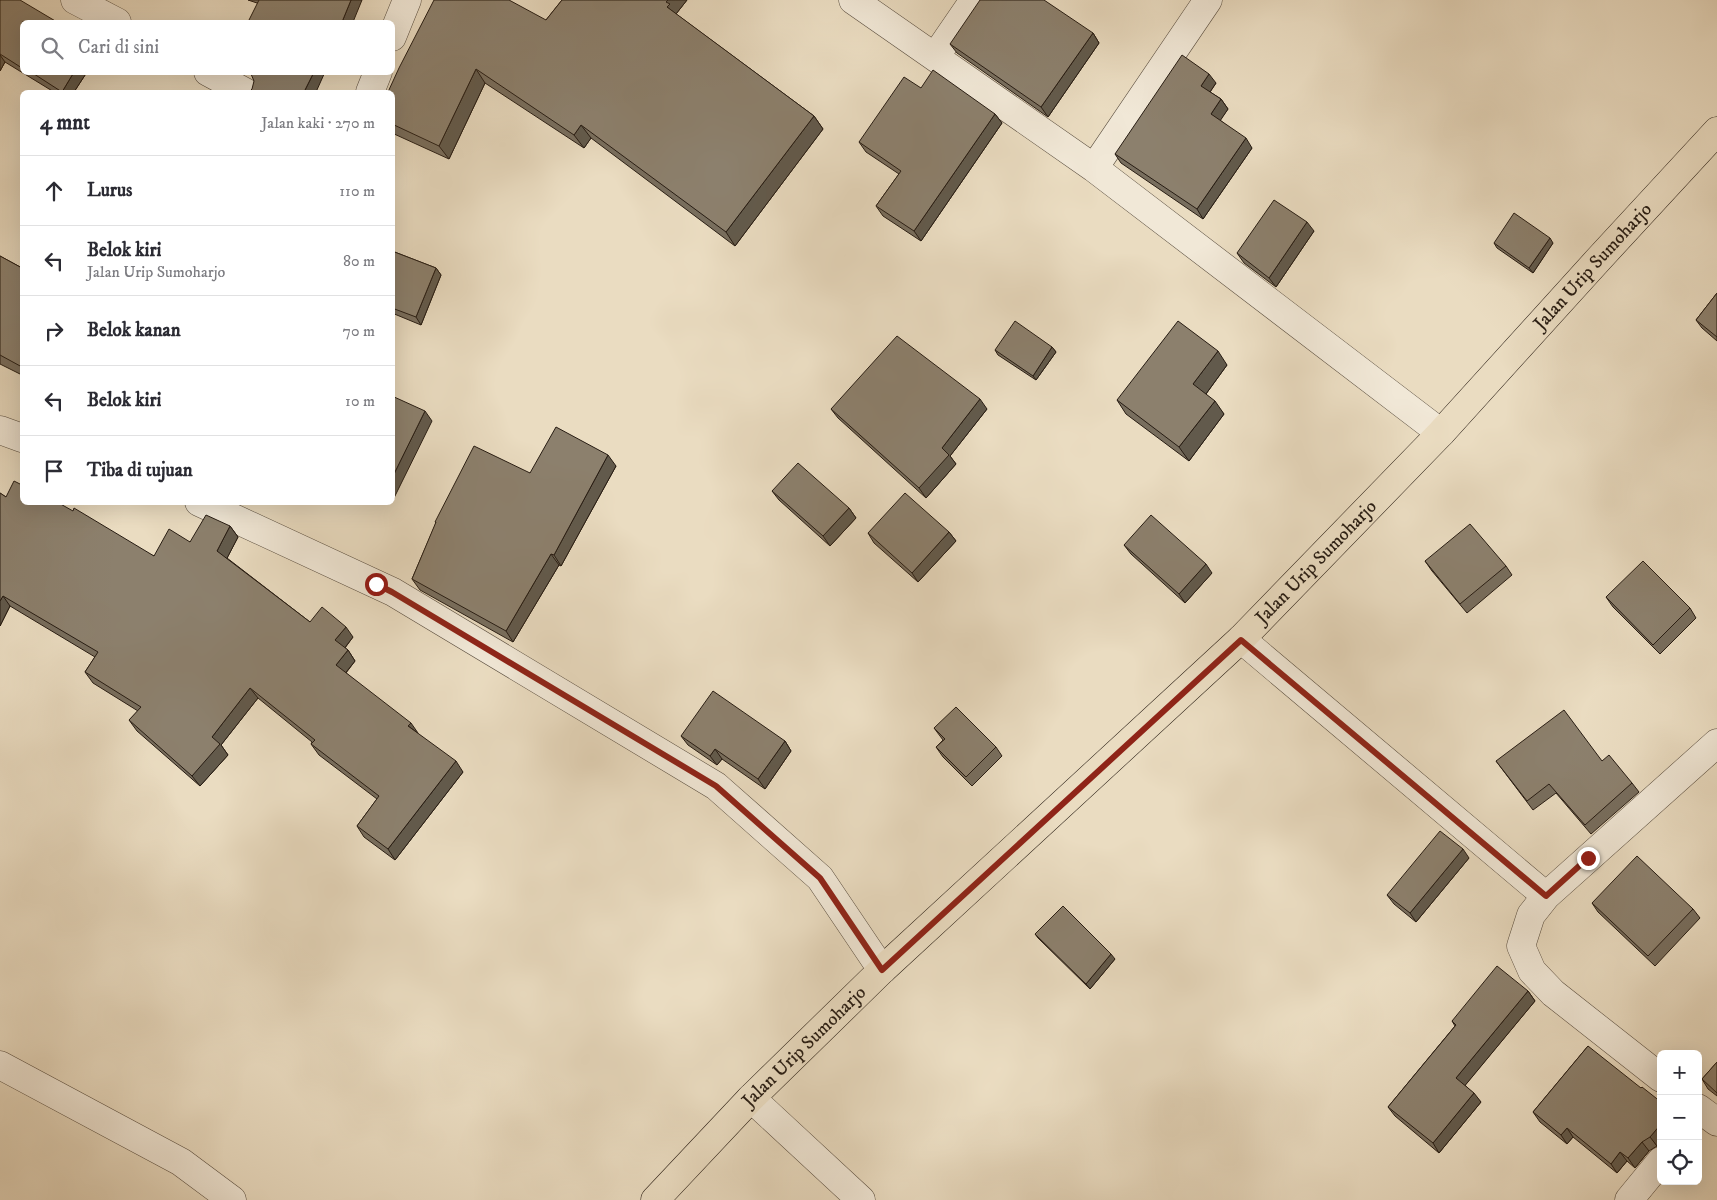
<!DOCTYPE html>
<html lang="id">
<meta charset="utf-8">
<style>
:root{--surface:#fff;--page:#f7f7f7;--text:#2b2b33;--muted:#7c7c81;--line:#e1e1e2}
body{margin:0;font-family:"IM FELL DW Pica",serif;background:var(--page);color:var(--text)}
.controls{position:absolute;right:15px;bottom:15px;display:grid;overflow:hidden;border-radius:8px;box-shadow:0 5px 20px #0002}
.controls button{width:45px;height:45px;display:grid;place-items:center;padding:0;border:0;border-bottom:1px solid var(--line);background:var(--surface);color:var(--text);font:25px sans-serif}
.stop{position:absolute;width:15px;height:15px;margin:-11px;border:4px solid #8f2418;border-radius:50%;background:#fff}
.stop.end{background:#8f2418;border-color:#fff;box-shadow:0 1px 5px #0008}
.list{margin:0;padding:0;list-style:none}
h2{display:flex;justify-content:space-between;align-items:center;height:65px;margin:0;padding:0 20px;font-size:21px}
h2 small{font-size:16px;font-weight:400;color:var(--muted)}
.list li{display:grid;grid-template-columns:32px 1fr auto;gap:15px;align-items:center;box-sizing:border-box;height:70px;padding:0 20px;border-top:1px solid var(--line)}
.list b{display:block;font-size:19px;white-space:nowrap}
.list p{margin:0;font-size:16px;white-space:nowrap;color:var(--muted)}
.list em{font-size:16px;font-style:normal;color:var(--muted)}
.icon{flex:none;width:28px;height:28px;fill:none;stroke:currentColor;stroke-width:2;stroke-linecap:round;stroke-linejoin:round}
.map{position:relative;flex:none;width:1717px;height:1200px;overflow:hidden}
.search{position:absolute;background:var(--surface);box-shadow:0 5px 20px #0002;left:20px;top:20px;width:375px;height:55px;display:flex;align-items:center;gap:12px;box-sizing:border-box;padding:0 18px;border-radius:8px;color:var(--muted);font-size:19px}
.panel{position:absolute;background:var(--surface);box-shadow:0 5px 20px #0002;left:20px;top:90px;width:375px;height:415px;border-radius:8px}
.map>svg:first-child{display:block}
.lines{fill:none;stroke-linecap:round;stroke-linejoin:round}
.minor-casing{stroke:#584c3e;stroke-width:29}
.major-casing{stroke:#271c13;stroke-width:29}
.minor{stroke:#f1e8d7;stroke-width:28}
.major{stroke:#eadcc1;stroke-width:28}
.wall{fill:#786e5e;stroke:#271c13}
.shaded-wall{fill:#625a4c;stroke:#271c13}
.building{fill:#8c806d;stroke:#271c13}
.route{stroke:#8f2418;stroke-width:6}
.labels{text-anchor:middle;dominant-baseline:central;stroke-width:5;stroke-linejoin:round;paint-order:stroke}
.street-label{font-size:19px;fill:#271c13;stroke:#f1e8d7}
</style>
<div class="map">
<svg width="1717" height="1200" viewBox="0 0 1717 1200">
<rect width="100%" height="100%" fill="#eadcc1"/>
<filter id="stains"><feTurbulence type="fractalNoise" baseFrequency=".004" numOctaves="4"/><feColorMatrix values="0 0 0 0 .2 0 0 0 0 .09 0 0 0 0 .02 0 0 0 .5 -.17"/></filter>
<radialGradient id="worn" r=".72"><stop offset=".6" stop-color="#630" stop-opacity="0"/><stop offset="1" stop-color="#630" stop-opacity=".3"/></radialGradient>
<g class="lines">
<g class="minor-casing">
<path id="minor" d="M 75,0 L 117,22
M 853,0 L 1094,168 L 1441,433
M 392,37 L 407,0
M 935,57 L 974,0
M 208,72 L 245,92
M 370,92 L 378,72
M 1094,168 L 1208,0
M 0,430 L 22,438
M 199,502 L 393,592 L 716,786 L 820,878 L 882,970
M 1241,639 L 1546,896 L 1531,915 L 1521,946 L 1532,971 L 1553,993 L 1661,1078
M 1546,896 L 1717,743
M 0,1065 L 181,1162 L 232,1200
M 751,1098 L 861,1200
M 1698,1108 L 1717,1122
M 1629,1200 L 1661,1161"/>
</g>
<g class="major-casing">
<g id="major">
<path id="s1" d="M 655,1200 L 751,1098 L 882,970 L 1241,639 L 1441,433 L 1597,261 L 1717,131"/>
</g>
</g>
<use href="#minor" class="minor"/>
<use href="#major" class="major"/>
</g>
<path class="wall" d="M 0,0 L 22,22 L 22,72 L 87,72 L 74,92 L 54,92 L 5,62 L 0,71 Z
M 248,0 L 362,0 L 257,3 Z
M 562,0 L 687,0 L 676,14 L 814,116 L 823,129 L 735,246 L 591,138 L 584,148 L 485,83 L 449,159 L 392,133 L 392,92 L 546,20 Z
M 1093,33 L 1099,43 L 1048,117 L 957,53 L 950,44 Z
M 1216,83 L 1210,92 L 1221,99 L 1228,109 L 1220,120 L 1252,148 L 1203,219 L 1121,163 L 1115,154 Z
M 921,88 L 995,114 L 1002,123 L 921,241 L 883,216 L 876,206 L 899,174 L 866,152 L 859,142 Z
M 1314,231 L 1276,287 L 1244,263 L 1237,253 Z
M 1494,243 L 1553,243 L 1533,273 L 1497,248 Z
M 392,251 L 436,268 L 441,275 L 421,325 L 392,313 Z
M 0,256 L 22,268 L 22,375 L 0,364 Z
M 1717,293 L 1717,341 L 1702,328 L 1696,320 Z
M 1052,347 L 1056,352 L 1036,380 L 998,355 L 995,350 Z
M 1227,365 L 1206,394 L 1224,414 L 1189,461 L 1126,414 L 1117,400 Z
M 831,409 L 987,409 L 950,456 L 956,464 L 926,498 L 838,418 Z
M 616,466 L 561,566 L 559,565 L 513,642 L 420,590 L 412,579 L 436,523 L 435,522 L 530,473 Z
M 772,491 L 849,508 L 856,518 L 830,546 L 779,500 Z
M 0,493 L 6,497 L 154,556 L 230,526 L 238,537 L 227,558 L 310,622 L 353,637 L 345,648 L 348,650 L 355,661 L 346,673 L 417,733 L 463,772 L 395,860 L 364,837 L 357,826 L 377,799 L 319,755 L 311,744 L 312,742 L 258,698 L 221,745 L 228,755 L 200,786 L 137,731 L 129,720 L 138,711 L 93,683 L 85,672 L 95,657 L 10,606 L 0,626 Z
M 949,532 L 956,541 L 918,582 L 874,543 L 868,533 Z
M 1124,545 L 1212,573 L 1185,603 L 1131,554 Z
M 1425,561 L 1506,566 L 1512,575 L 1467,613 L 1432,571 Z
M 1606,597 L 1690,608 L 1696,618 L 1660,654 L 1613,607 Z
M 934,728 L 996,747 L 1002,756 L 972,786 L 943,757 L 936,747 L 943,740 Z
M 681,736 L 785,741 L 791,751 L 765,789 L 722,759 L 717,765 L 688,745 Z
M 1496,761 L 1632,783 L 1639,792 L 1591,834 L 1556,793 L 1533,810 Z
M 1469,858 L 1416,922 L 1394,904 L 1387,895 Z
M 1592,903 L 1693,909 L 1700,918 L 1655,966 L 1598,912 Z
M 1035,934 L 1115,959 L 1090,989 L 1038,938 Z
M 1528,991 L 1535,1001 L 1465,1085 L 1481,1102 L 1439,1153 L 1395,1116 L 1388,1107 L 1455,1026 L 1452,1021 Z
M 1588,1046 L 1657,1146 L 1649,1151 L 1635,1168 L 1627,1161 L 1617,1173 L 1573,1137 L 1567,1144 L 1540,1122 L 1533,1112 Z
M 1717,1062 L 1717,1096 L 1708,1089 L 1702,1079 Z"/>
<path class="shaded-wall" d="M 351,0 L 362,0 L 353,22 L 342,22 Z
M 668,0 L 687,0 L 676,14 L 667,7 L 666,2 Z
M 1093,33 L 1099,43 L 1048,117 L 1041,107 Z
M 0,55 L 5,62 L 0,71 Z
M 476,69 L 485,83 L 449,159 L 439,146 Z
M 74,72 L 87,72 L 74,92 L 62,92 Z
M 314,72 L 325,72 L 316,92 L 304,92 Z
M 1209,74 L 1216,83 L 1208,95 L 1201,86 Z
M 1221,99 L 1228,109 L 1218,124 L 1211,114 Z
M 995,114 L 1002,123 L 921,241 L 914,231 Z
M 814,116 L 823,129 L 735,246 L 726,232 Z
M 581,125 L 591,138 L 584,148 L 574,135 Z
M 1246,138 L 1252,148 L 1203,219 L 1197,209 Z
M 1307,222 L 1314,231 L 1276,287 L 1269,278 Z
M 1550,238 L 1553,243 L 1533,273 L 1529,268 Z
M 436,268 L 441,275 L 421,325 L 416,317 Z
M 1052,347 L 1056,352 L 1036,380 L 1033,376 Z
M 1218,351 L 1227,365 L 1203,398 L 1193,384 Z
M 980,399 L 987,409 L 950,456 L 956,464 L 926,498 L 919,488 L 942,448 Z
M 1215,401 L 1224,414 L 1189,461 L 1179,447 Z
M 425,411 L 432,421 L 392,502 L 392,478 Z
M 608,455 L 616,466 L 561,566 L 554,555 Z
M 849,508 L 856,518 L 830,546 L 823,536 Z
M 230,526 L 238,537 L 225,562 L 217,551 Z
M 949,532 L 956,541 L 918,582 L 912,573 Z
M 551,554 L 559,565 L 513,642 L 506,631 Z
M 1206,564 L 1212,573 L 1185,603 L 1179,594 Z
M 3,596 L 10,606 L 0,626 L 0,601 Z
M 346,627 L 353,637 L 343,650 L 335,640 Z
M 348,650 L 355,661 L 343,676 L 336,665 Z
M 250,688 L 258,698 L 221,745 L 228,755 L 200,786 L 192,776 L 212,737 Z
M 411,723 L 418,733 L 408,726 Z
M 785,741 L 791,751 L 765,789 L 758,779 Z
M 715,749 L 722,759 L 717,765 L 710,756 Z
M 456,761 L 463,772 L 395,860 L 388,849 Z
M 1463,849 L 1469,858 L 1416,922 L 1410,913 Z
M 1111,954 L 1115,959 L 1090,989 L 1086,984 Z
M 1528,991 L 1535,1001 L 1463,1088 L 1456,1078 Z
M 1474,1093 L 1481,1102 L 1439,1153 L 1433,1143 Z
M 1661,1124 L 1661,1141 L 1657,1146 L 1650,1137 Z
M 1567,1128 L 1573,1137 L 1567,1144 L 1561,1135 Z
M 1642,1142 L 1649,1151 L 1635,1168 L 1628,1158 Z
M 1620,1152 L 1627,1161 L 1617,1173 L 1611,1164 Z"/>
<path class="building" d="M 0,0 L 20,0 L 57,22 L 22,22 L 22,68 L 0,54 Z
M 259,0 L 351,0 L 342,22 L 248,22 Z
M 434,0 L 509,0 L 546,20 L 562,0 L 668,0 L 666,2 L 670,4 L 667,7 L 814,116 L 726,232 L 581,125 L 574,135 L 476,69 L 439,146 L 392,124 L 392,92 L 388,92 L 399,68 Z
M 980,0 L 1044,0 L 1093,33 L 1041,107 L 950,44 Z
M 1182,55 L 1209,74 L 1201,86 L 1221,99 L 1211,114 L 1246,138 L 1197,209 L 1115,154 Z
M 933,70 L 995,114 L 914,231 L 876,206 L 901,171 L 859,142 L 904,77 L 921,88 Z
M 31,72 L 74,72 L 62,92 Z
M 252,72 L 314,72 L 304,92 L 249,92 L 252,89 L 254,81 L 251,74 Z
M 1274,200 L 1307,222 L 1269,278 L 1237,253 Z
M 1514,213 L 1550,238 L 1529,268 L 1494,243 Z
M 392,251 L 436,268 L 416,317 L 392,308 Z
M 0,256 L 22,268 L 22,367 L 0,355 Z
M 1717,293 L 1717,337 L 1696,320 Z
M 1015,321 L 1052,347 L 1033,376 L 995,350 Z
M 1178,321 L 1218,351 L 1193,384 L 1215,401 L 1179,447 L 1117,400 Z
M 897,336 L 980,399 L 942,448 L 949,455 L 919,488 L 831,409 Z
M 392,396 L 425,411 L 392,478 Z
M 556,427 L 608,455 L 554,555 L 551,554 L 506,631 L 412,579 L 436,522 L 435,522 L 474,446 L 530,473 Z
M 798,463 L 849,508 L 823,536 L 772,491 Z
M 14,481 L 22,485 L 22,502 L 57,502 L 73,511 L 74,508 L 154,556 L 169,529 L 190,542 L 206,515 L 230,526 L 217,551 L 310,622 L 322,607 L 346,627 L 335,640 L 348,650 L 336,665 L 411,723 L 408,726 L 456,761 L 388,849 L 357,826 L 379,796 L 311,744 L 315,740 L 250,688 L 212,737 L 220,744 L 192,776 L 129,720 L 141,707 L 85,672 L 98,652 L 3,596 L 0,601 L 0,493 L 6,497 Z
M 905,493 L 949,532 L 912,573 L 868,533 Z
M 1151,515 L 1206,564 L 1179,594 L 1124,545 Z
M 1470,524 L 1506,566 L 1460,604 L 1425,561 Z
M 1643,561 L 1690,608 L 1653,645 L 1606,597 Z
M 713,691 L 785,741 L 758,779 L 715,749 L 710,756 L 681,736 Z
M 956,707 L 996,747 L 966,777 L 936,747 L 945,739 L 934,728 Z
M 1564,710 L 1602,761 L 1609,755 L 1632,783 L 1585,825 L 1549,784 L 1527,801 L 1496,761 Z
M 1440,831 L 1463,849 L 1410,913 L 1387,895 Z
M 1637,856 L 1693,909 L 1648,956 L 1592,903 Z
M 1063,906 L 1111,954 L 1086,984 L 1035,934 Z
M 1497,966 L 1528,991 L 1456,1078 L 1474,1093 L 1433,1143 L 1388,1107 L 1456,1025 L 1452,1021 Z
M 1588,1046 L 1641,1088 L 1642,1087 L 1661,1102 L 1661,1124 L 1650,1137 L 1642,1142 L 1628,1158 L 1620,1152 L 1611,1164 L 1567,1128 L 1561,1135 L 1533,1112 Z
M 1717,1062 L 1717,1093 L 1702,1079 Z"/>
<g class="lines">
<path class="route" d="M 376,584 L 392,592 L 716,786 L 820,878 L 882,970 L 1241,640 L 1546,896 L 1588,858"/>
</g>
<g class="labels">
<g class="street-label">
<text stroke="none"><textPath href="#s1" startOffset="1324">Jalan Urip Sumoharjo</textPath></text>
<text stroke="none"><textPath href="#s1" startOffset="919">Jalan Urip Sumoharjo</textPath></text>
<text stroke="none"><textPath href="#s1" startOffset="214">Jalan Urip Sumoharjo</textPath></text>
</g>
</g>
<rect width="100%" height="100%" filter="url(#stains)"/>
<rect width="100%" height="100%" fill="url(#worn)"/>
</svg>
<div class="controls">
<button>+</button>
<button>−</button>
<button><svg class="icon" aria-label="locate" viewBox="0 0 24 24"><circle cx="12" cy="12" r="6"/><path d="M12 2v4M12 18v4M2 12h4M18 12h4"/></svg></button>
</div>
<div class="stop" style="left:376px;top:584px"></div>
<div class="stop end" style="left:1588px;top:858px"></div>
<div class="search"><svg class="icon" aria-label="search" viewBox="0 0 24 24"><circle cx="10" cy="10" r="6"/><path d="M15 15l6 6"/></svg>Cari di sini</div>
<section class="panel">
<h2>4 mnt<small>Jalan kaki · 270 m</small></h2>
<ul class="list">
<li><svg class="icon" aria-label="ahead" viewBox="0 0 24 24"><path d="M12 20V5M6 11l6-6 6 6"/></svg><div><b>Lurus</b></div><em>110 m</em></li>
<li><svg class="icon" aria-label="left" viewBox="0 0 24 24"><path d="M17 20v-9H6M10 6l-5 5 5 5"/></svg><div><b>Belok kiri</b><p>Jalan Urip Sumoharjo</p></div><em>80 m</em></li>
<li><svg class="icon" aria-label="right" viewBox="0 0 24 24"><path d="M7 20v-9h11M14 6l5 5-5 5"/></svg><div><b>Belok kanan</b></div><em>70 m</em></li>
<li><svg class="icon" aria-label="left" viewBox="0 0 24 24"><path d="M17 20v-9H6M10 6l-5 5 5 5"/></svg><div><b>Belok kiri</b></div><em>10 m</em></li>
<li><svg class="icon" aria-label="arrive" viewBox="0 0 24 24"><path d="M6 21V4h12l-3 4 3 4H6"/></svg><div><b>Tiba di tujuan</b></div></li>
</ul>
</section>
</div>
